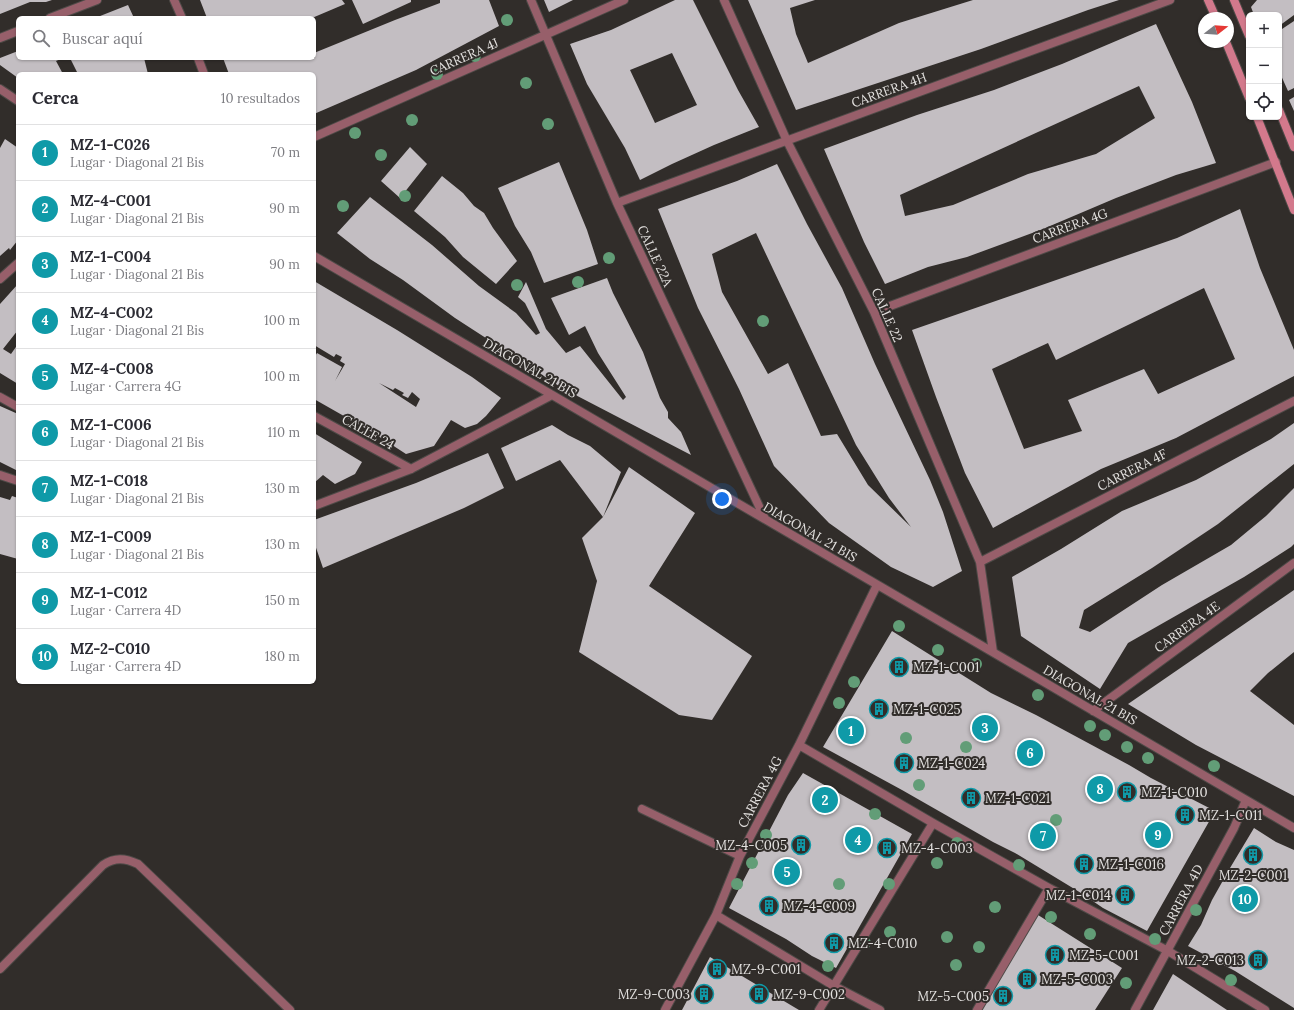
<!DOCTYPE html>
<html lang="es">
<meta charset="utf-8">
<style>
:root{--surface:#fff;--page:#f2f2f3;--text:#2b2b33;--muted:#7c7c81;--line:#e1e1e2;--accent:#0f766e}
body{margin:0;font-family:Lora,serif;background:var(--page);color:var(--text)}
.controls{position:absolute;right:12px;top:12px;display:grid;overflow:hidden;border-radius:6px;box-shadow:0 1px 3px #0004}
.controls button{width:36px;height:36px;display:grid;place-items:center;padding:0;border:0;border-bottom:1px solid var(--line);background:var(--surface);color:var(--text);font:20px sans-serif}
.compass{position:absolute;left:1198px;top:12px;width:36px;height:36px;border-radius:50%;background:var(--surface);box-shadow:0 1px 3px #0004;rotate:73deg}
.you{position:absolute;left:722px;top:499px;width:14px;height:14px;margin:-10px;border:3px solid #fff;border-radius:50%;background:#1a73e8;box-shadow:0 0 0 6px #1a73e833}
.badge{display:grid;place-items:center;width:26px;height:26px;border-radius:50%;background:var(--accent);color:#fff;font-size:13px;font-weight:700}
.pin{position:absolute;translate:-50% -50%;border:2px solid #fff;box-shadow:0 1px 4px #0006}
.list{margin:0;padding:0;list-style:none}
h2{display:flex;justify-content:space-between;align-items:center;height:52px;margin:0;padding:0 16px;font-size:17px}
h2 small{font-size:13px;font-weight:400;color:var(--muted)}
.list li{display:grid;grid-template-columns:26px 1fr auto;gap:12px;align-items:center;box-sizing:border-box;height:56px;padding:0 16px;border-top:1px solid var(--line)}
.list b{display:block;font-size:15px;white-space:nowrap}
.list p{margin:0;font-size:13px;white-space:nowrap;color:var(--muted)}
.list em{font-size:13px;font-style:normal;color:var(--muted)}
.icon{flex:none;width:22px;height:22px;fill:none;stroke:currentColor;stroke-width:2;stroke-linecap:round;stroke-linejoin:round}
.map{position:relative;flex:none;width:1294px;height:1010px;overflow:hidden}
.search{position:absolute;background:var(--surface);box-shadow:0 1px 3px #0004;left:16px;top:16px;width:300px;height:44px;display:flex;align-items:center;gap:10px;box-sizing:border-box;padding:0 14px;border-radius:6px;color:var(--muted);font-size:15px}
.panel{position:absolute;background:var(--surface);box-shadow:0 1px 3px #0004;left:16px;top:72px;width:300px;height:612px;border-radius:6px}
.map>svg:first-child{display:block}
.building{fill:#c3bec2;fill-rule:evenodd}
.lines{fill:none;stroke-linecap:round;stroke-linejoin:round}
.minor-casing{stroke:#4e4a47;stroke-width:10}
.secondary-casing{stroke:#4e4a47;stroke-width:10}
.minor{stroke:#975f6a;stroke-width:8}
.secondary{stroke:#d3798c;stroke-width:8}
.tree{fill:#629d77}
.labels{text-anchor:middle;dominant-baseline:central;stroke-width:4;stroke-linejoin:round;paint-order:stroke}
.street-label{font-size:13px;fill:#e4e2e0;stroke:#312d2a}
.poi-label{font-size:13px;fill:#e4e2e0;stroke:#312d2a;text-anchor:start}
</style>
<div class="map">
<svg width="1294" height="1010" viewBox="0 0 1294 1010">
<rect width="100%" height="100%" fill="#312d2a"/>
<path class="building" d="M 0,0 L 52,0 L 46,2 L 30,2 L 0,14 Z
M 200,0 L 342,0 L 345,4 L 312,18 L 207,18 Z
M 352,0 L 411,0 L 411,2 L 363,24 Z
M 440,0 L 489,0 L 499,26 L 416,70 L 314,114 L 314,74 L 229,74 L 223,58 L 315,58 L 314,53 L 395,20 L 440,3 Z
M 544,0 L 573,0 L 549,12 Z
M 675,0 L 693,0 L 738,90 L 759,127 L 714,145 L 672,164 L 640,180 L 625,148 L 587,84 L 570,44 L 611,30 ZM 672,53 L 697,105 L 655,123 L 630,70 Z
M 748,0 L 815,0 L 790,8 L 796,34 L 808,63 L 899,23 L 973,0 L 1119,0 L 1088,10 L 981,49 L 796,110 Z
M 1257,0 L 1294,0 L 1294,15 L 1279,26 L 1279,15 L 1254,15 L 1251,7 Z
M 128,5 L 134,18 L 95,18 Z
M 1294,21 L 1294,88 L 1288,91 L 1279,71 L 1279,31 Z
M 1156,24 L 1192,102 L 1216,163 L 1176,175 L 1116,198 L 1043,229 L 967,257 L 928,267 L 885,284 L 864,242 L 824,149 L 917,115 L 994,90 L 1062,64 ZM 1139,86 L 1155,118 L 1096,154 L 1028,174 L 953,205 L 905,216 L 900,195 Z
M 18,51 L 18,58 L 63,58 L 56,61 L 63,74 L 18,74 L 18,78 L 0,65 L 0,58 Z
M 70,58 L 144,58 L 148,74 L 78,74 Z
M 1294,97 L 1294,111 L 1289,100 Z
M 5,139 L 18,148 L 18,240 L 10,250 L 9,248 L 0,256 L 0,148 Z
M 410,147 L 427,164 L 400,198 L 381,181 Z
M 559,162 L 587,230 L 598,264 L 544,283 L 531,252 L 515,226 L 498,188 Z
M 777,164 L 807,224 L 842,288 L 875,364 L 930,480 L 943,512 L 962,571 L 933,587 L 891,567 L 829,523 L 774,466 L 739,389 L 698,308 L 658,209 L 737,181 ZM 756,233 L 856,445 L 889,498 L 911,527 L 868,485 L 837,434 L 821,436 L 788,363 L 768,374 L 722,292 L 712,254 Z
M 442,176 L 463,193 L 474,206 L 484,213 L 493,228 L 517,261 L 496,284 L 463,257 L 445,237 L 414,211 Z
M 370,197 L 432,245 L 479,286 L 516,313 L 536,335 L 540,333 L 525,303 L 518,297 L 526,282 L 546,329 L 566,353 L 580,346 L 623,400 L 626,397 L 598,353 L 585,326 L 569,335 L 551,298 L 607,278 L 613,293 L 643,352 L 660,398 L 668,412 L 668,418 L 681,432 L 691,455 L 562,388 L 509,353 L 455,318 L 403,280 L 370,259 L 337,233 Z
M 1240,209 L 1260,268 L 1294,350 L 1294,376 L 1176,438 L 1101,469 L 993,528 L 965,473 L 936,397 L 912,330 L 1177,238 ZM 1204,288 L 1235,359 L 1158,394 L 1144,369 L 1068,400 L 1082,431 L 1024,449 L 992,369 L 1048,343 L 1056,360 Z
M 314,281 L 397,330 L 472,377 L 501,398 L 486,416 L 477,424 L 465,428 L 451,420 L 434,446 L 406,454 L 372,432 L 314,399 L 314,358 L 317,353 L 342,367 L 335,381 L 345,364 L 340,361 L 342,357 L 336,354 L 334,357 L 314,345 ZM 379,383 L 393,390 L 395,388 L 404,393 L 402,395 L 408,398 L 412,392 L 420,399 L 416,407 Z
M 18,284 L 18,330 L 3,349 L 11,354 L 18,344 L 18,384 L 0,373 L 0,304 Z
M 0,406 L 18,414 L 18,471 L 0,462 Z
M 1294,423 L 1294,464 L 1218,524 L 1152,568 L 1084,610 L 1079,628 L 1090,632 L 1162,585 L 1231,545 L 1266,516 L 1294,488 L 1294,544 L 1291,547 L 1244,577 L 1128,643 L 1100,689 L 1021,636 L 1012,577 L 1061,549 L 1122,511 L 1196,480 L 1271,439 Z
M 552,425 L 568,435 L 590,446 L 621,472 L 603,517 L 629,467 L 695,513 L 649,586 L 752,656 L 712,720 L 679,715 L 579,652 L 597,581 L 582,538 L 603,517 L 560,460 L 516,481 L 501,448 Z
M 314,433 L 362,462 L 355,474 L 335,484 L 323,475 L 314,483 Z
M 488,453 L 504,488 L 464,508 L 323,568 L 314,542 L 314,520 L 416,483 Z
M 12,496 L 18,498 L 18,559 L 0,554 L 0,497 L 10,500 Z
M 1294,590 L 1294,652 L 1268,673 L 1250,691 L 1294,725 L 1294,796 L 1196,745 L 1128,704 Z
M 892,631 L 991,693 L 1036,715 L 1129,765 L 1151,778 L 1215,811 L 1147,931 L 1103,908 L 1081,893 L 1015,853 L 993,842 L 902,790 L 823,747 Z
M 803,773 L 912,834 L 836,968 L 812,956 L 786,939 L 729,908 L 788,795 Z
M 1254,828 L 1276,842 L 1294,850 L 1294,1008 L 1235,971 L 1188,946 L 1201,925 L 1212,900 L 1230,868 Z
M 1038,915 L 1122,968 L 1095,1010 L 981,1010 Z
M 710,957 L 752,982 L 799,1010 L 682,1010 Z
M 1173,974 L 1227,1010 L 1153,1010 Z"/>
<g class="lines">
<g class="minor-casing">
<path id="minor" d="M 174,0 L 182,18
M 531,0 L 617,203 L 765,519
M 724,0 L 787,141 L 874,312 L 980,562 L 993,652
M 50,18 L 97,0
M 0,38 L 18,31
M 198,58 L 204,74
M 0,89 L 18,101
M 314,137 L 624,0
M 617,203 L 1170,0
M 314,256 L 1294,828
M 0,279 L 18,263
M 874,312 L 1276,162
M 0,397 L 18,407
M 314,416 L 411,469
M 0,475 L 18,481
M 314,506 L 411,469 L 552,395
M 980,562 L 1294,401
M 1093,711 L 1294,563
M 799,745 L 933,823 L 1049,888 L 1168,951 L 1265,1010
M 642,809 L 740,856
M 716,915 L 834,986 L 880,1010
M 0,969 L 103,865 C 115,857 125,858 138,864 L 290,1010
M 665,1010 L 716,915 L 740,856 L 799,745 L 877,585
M 819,1010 L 933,823
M 977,1010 L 1049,888
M 1135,1010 L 1234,828 L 1246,800"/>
</g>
<g class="secondary-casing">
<path id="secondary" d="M 1208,0 L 1216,18
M 1234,0 L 1249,36
M 1226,42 L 1249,98
M 1279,110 L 1294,147
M 1257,117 L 1294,210"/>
</g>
<use href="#minor" class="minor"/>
<use href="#secondary" class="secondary"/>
</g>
<g class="tree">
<circle cx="507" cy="20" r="6"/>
<circle cx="475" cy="56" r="6"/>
<circle cx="437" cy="74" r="6"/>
<circle cx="526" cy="83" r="6"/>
<circle cx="412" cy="120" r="6"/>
<circle cx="548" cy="124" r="6"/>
<circle cx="355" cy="133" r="6"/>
<circle cx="381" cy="155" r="6"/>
<circle cx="405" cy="196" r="6"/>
<circle cx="343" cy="206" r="6"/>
<circle cx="609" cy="258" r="6"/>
<circle cx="578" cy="282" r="6"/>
<circle cx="517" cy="285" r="6"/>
<circle cx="763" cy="321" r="6"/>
<circle cx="899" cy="626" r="6"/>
<circle cx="938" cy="650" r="6"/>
<circle cx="976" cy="664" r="6"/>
<circle cx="854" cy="682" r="6"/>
<circle cx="1038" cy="695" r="6"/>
<circle cx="839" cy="703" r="6"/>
<circle cx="1090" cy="726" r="6"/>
<circle cx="1105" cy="735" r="6"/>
<circle cx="906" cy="738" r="6"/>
<circle cx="966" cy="747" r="6"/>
<circle cx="1127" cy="747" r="6"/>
<circle cx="1148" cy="758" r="6"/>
<circle cx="1214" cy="766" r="6"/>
<circle cx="919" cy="785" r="6"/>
<circle cx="875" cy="814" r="6"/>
<circle cx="1056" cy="820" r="6"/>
<circle cx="766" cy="835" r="6"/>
<circle cx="957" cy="843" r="6"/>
<circle cx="752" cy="863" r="6"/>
<circle cx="937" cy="863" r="6"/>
<circle cx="1019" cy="865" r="6"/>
<circle cx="737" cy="884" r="6"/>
<circle cx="839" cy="884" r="6"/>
<circle cx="889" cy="884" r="6"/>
<circle cx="995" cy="907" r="6"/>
<circle cx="1196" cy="910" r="6"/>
<circle cx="1051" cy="917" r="6"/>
<circle cx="890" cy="932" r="6"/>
<circle cx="1090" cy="934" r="6"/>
<circle cx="947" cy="937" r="6"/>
<circle cx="1155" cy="939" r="6"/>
<circle cx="865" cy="943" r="6"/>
<circle cx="979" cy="947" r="6"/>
<circle cx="956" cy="965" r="6"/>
<circle cx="828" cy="966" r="6"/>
<circle cx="1231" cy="980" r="6"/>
<circle cx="1126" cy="983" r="6"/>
</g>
<defs>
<g id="building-ring" transform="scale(1)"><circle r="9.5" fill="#312d2a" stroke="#0f9aa8" stroke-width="1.5"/><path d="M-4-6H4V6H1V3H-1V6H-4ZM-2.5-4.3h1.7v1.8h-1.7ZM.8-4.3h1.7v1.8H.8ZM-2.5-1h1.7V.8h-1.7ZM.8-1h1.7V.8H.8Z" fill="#0f9aa8"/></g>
</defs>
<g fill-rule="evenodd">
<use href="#building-ring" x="899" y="667"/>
<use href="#building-ring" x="879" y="709"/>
<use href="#building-ring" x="904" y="763"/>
<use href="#building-ring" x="1127" y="792"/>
<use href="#building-ring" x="971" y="798"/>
<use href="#building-ring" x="1185" y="815"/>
<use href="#building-ring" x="801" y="845"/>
<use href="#building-ring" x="887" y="848"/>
<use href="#building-ring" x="1253" y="855"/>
<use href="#building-ring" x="1084" y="864"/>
<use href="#building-ring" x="1125" y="895"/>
<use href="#building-ring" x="769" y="906"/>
<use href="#building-ring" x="834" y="943"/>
<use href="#building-ring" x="1055" y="955"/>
<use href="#building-ring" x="1258" y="960"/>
<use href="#building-ring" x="717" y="969"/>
<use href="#building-ring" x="1027" y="979"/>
<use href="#building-ring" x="704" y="994"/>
<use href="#building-ring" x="759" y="994"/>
<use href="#building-ring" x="1003" y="996"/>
</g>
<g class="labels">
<g class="street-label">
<text transform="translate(464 57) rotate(-24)">CARRERA 4J</text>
<text transform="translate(889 90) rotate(-20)">CARRERA 4H</text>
<text transform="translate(1070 226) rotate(-20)">CARRERA 4G</text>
<text transform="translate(655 256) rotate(65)">CALLE 22A</text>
<text transform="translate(887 315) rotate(66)">CALLE 22</text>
<text transform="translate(530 368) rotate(30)">DIAGONAL 21 BIS</text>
<text transform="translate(368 432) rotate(29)">CALLE 24</text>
<text transform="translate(1132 470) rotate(-27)">CARRERA 4F</text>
<text transform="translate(810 532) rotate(30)">DIAGONAL 21 BIS</text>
<text transform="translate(1187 627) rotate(-36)">CARRERA 4E</text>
<text transform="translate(1090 695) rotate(30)">DIAGONAL 21 BIS</text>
<text transform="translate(760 792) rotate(-62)">CARRERA 4G</text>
<text transform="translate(1181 900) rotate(-62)">CARRERA 4D</text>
</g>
<g class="poi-label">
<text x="913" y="667">MZ-1-C001</text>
<text x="893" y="709">MZ-1-C025</text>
<text x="918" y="763">MZ-1-C024</text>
<text x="1141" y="792">MZ-1-C010</text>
<text x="985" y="798">MZ-1-C021</text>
<text x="1199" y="815">MZ-1-C011</text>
<text x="787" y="845" text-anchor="end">MZ-4-C005</text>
<text x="901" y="848">MZ-4-C003</text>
<text x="1098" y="864">MZ-1-C016</text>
<text x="1253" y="875" text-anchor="middle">MZ-2-C001</text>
<text x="1111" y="895" text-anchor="end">MZ-1-C014</text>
<text x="783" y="906">MZ-4-C009</text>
<text x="848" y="943">MZ-4-C010</text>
<text x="1069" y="955">MZ-5-C001</text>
<text x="1244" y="960" text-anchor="end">MZ-2-C013</text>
<text x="731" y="969">MZ-9-C001</text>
<text x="1041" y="979">MZ-5-C003</text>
<text x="690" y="994" text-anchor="end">MZ-9-C003</text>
<text x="773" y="994">MZ-9-C002</text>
<text x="989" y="996" text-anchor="end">MZ-5-C005</text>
</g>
</g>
</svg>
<div class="controls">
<button>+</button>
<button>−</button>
<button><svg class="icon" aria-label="locate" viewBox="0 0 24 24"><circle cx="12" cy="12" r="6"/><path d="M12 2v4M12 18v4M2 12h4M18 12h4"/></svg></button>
</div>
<svg class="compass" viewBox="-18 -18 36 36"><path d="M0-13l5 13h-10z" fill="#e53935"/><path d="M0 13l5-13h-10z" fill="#7c7c81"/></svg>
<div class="you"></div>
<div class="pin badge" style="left:851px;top:731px;background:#0f9aa8">1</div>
<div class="pin badge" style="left:825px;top:800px;background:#0f9aa8">2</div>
<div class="pin badge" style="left:985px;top:728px;background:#0f9aa8">3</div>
<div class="pin badge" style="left:858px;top:840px;background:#0f9aa8">4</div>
<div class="pin badge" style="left:787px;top:872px;background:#0f9aa8">5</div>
<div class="pin badge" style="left:1030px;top:753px;background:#0f9aa8">6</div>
<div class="pin badge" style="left:1043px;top:836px;background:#0f9aa8">7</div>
<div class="pin badge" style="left:1100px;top:789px;background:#0f9aa8">8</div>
<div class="pin badge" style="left:1158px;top:835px;background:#0f9aa8">9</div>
<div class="pin badge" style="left:1245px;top:899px;background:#0f9aa8">10</div>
<div class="search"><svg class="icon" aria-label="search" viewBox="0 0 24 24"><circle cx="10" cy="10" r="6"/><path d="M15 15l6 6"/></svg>Buscar aquí</div>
<section class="panel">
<h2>Cerca<small>10 resultados</small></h2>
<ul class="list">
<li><span class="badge" style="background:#0f9aa8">1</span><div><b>MZ-1-C026</b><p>Lugar · Diagonal 21 Bis</p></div><em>70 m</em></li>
<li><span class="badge" style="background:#0f9aa8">2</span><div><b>MZ-4-C001</b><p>Lugar · Diagonal 21 Bis</p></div><em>90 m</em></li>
<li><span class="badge" style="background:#0f9aa8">3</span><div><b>MZ-1-C004</b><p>Lugar · Diagonal 21 Bis</p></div><em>90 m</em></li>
<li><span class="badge" style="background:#0f9aa8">4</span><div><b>MZ-4-C002</b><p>Lugar · Diagonal 21 Bis</p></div><em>100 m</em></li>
<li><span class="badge" style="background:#0f9aa8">5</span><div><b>MZ-4-C008</b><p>Lugar · Carrera 4G</p></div><em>100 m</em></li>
<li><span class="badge" style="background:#0f9aa8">6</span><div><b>MZ-1-C006</b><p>Lugar · Diagonal 21 Bis</p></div><em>110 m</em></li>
<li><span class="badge" style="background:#0f9aa8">7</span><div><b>MZ-1-C018</b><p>Lugar · Diagonal 21 Bis</p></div><em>130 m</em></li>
<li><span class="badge" style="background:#0f9aa8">8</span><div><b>MZ-1-C009</b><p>Lugar · Diagonal 21 Bis</p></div><em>130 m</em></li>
<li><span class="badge" style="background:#0f9aa8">9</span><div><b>MZ-1-C012</b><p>Lugar · Carrera 4D</p></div><em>150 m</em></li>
<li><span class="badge" style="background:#0f9aa8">10</span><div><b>MZ-2-C010</b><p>Lugar · Carrera 4D</p></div><em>180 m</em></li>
</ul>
</section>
</div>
